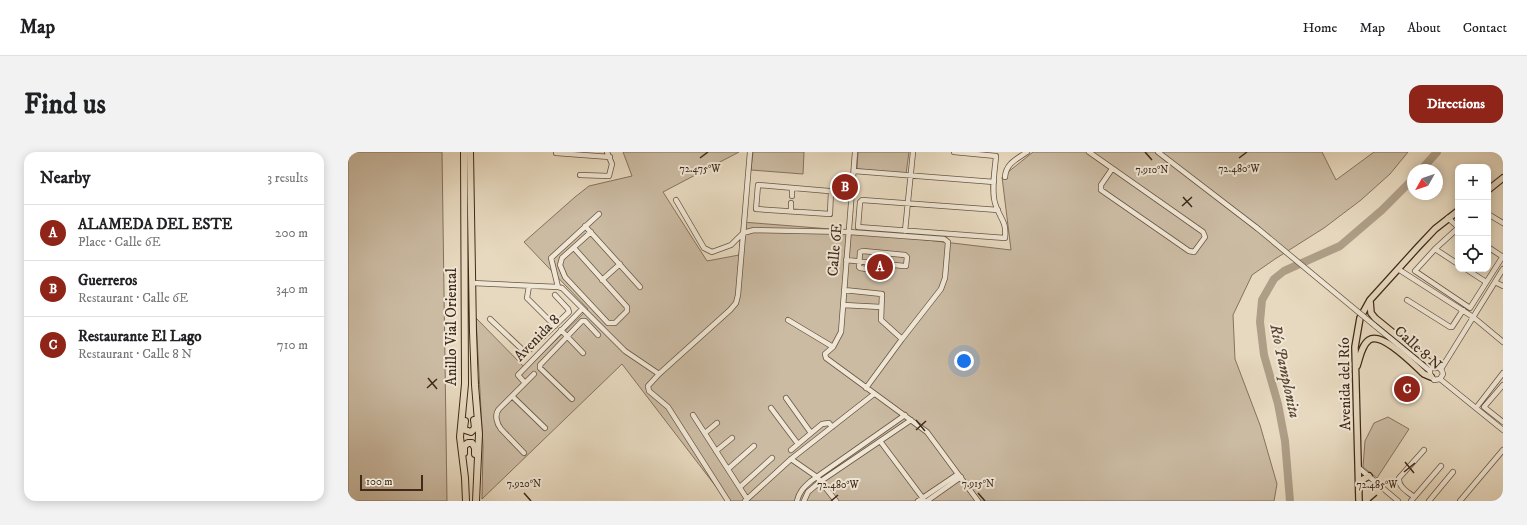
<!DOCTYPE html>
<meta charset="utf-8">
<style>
:root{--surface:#fff;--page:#f2f2f2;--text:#202124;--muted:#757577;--line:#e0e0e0;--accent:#8f2418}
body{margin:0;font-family:"IM FELL DW Pica",serif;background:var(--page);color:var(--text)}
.controls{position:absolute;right:12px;top:12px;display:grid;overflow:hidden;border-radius:8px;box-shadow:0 2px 10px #0003}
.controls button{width:36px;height:36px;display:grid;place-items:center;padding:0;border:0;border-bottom:1px solid var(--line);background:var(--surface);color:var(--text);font:20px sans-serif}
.compass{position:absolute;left:1059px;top:12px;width:36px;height:36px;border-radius:50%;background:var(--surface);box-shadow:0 2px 10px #0003;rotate:230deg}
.scale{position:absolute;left:12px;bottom:10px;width:63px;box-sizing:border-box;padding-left:4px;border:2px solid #402a19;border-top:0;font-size:11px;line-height:14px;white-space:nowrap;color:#402a19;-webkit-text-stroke:3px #efe6d5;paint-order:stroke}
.you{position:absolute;left:616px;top:209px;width:14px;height:14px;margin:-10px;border:3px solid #fff;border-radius:50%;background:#1a73e8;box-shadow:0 0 0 6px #1a73e833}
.badge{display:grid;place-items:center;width:26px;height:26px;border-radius:50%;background:var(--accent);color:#fff;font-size:13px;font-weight:700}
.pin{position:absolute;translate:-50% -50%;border:2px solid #fff;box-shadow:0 1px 4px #0006}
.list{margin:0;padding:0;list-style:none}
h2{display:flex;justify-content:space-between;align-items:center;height:52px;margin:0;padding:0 16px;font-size:17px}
h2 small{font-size:13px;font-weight:400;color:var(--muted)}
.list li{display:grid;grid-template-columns:26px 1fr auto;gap:12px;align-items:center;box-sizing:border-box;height:56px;padding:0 16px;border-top:1px solid var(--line)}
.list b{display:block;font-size:15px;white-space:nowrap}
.list p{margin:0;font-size:13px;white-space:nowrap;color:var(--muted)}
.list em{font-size:13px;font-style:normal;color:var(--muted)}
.icon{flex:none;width:22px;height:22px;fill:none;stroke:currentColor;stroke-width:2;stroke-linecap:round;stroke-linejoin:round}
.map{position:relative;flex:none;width:1155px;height:349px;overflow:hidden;border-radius:12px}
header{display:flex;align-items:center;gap:24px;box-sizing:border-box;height:56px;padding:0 20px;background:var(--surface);border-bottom:1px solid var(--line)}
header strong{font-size:19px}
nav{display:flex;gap:22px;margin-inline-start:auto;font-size:14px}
.intro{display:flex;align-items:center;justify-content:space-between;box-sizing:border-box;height:96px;padding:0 24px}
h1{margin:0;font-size:28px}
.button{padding:10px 18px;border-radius:12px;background:var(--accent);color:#fff;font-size:14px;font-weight:700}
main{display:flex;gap:24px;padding:0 24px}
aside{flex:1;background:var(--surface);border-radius:12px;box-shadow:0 2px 10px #0003}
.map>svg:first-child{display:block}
.green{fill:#cbbba3;stroke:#86725e}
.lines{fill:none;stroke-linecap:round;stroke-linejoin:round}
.river{stroke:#ae9e87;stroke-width:8}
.minor-casing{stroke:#6a5642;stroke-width:6}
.major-casing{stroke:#402a19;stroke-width:8}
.highway-casing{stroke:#402a19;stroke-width:8}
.minor{stroke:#efe6d5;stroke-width:4.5}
.major{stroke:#e7d9bf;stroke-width:5.5}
.highway{stroke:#e7d9bf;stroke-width:6}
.minor-bridge-casing{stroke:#6a5642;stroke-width:6;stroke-linecap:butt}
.minor-bridge{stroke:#efe6d5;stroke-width:4.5}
.ticks{fill:none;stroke:#402a19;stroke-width:1.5}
.labels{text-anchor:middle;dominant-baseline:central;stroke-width:4;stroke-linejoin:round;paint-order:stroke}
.street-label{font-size:15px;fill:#402a19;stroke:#efe6d5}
.water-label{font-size:16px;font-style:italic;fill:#5c4734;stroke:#efe6d5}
.ticks-label{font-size:10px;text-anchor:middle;fill:#402a19;stroke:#efe6d5;stroke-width:4;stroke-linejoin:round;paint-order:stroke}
</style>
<header>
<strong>Map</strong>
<nav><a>Home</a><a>Map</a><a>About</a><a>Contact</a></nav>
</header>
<div class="intro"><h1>Find us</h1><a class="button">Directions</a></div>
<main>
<aside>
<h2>Nearby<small>3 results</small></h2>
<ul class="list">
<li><span class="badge">A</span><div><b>ALAMEDA DEL ESTE</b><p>Place · Calle 6E</p></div><em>200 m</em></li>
<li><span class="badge">B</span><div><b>Guerreros</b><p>Restaurant · Calle 6E</p></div><em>340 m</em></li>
<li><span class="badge">C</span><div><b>Restaurante El Lago</b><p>Restaurant · Calle 8 N</p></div><em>710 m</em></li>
</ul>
</aside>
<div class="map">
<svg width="1155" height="349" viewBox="0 0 1155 349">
<rect width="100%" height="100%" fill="#e7d9bf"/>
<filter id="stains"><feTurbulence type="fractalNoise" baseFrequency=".005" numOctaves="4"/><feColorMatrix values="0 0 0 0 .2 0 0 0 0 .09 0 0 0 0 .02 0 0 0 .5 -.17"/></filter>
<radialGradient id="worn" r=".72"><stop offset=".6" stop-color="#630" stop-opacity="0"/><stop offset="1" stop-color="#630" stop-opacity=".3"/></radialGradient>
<path class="green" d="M 0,0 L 94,0 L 99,349 L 0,349 Z
M 275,0 L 391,0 L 315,40 L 359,109 L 391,103 L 394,70 L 495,78 L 663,98 L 654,25 L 685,0 L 974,0 L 988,28 L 1026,0 L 1060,0 L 1042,22 L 1013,48 L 976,76 L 927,107 L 904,123 L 885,163 L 887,207 L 912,273 L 929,332 L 926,349 L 379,349 L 274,212 L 134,347 L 135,295 L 128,166 L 178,217 L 240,157 L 176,90 L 227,45 L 241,34 L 284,24 Z
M 405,0 L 456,0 L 455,22 L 403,18 Z
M 510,0 L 561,0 L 558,22 L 509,17 Z
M 1040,265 L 1061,277 L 1029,326 L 1015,315 L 1017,289 L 1026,271 Z"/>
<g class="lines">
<path class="river" d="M 1073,18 L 1089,0
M 942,349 L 937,289 L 930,252 L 916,203 L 912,170 L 914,148 L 926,127 L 936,119 L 992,94 L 1034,58 L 1065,27"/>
<g class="minor-casing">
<path id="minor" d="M 507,0 L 493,180 L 485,195 L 477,202 L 478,206 L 579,280 L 630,349
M 606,0 L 648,4 C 647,18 643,37 647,51 C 651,66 659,68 657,86 L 510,75 L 512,50 L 514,48 L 650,58
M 741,0 L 855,80 L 857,85 L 846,100 L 841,99 L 753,38 L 753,33 L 764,17
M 810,0 L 909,76
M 208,1 L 262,5
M 506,19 L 646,30
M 232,23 L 261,24 L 264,12 L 259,0
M 657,25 C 658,11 669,7 679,0
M 483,39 L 482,62 L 408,57 L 410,33 L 504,41
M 444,44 L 444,36
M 328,48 L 356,96 L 364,100 L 383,93 L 395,81 L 406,78 L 501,80 L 596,87 L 600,90 L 597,126 L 593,137 L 554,187 L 533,168 L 534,142 L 496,138
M 443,59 L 443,51
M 1140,62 L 1155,71
M 1100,66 L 1110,75
M 237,74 L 292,135
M 1110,76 L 1087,97 L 1067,119 L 1122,156 L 1155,104
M 557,79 L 565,0
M 1140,95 L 1155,105
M 226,96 L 279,155 L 279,159 L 267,171 L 260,171 L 217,125 L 212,113 L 214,106 L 243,80
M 1087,97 L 1110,112
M 498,108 L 556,114 L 558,114 L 559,105 L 557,103 L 515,99 L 512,100 L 511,115 L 512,116 L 525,118 L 528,111
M 1050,117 L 1125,165 L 1155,190
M 1118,117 L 1138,130
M 254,128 L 272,112
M 1147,130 L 1155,134
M 124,131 L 210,135 L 214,136 L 277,199 L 311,222
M 181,134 L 179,146 L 207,174
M 210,135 L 203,106 L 251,62
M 1059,148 L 1102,175 L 1104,175 L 1115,158
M 495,153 L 533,155
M 142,167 L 178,201 L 221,160 L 220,157 L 207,143
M 440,168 L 485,195
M 1026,173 L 1082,219
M 213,178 L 235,201
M 1084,216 L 1087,215 C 1091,215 1094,217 1095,222 L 1092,227
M 1093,217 L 1155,117
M 1082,219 L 1082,222 L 1086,228 L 1092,227 L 1155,278
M 177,231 L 170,223 L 234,157
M 1155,233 L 1136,255 L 1155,270
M 518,236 L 554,187
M 164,244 L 197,276
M 438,246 L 463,281
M 224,247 L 192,216 L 192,213 L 234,169 L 237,169 L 250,183
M 423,256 L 450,292
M 1128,256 L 1155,221
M 345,263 L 399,347
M 357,281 L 369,271
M 532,289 L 577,349
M 443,298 L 474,272 L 481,271 L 484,275
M 368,299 L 384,286
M 176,301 L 153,277 C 149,272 146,263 151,257 L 186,222
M 443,307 L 469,325 L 488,349
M 1011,316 L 1050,349
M 380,317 L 406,294
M 392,335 L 424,306
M 1066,345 C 1060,340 1050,335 1051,326 L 1076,298
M 380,349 L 320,255 L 301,239 L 300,234 L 311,222 L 382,158 L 388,151 L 390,143 L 402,0
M 397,349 L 443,307 L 526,242
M 449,349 C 451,340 456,335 463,329 L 557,263
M 456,349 L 460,340 L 473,329 L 563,268
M 570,349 L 610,322
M 579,349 L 613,325
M 1063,349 L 1093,314
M 1081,349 L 1105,320
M 1112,349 L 1155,298"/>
</g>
<g class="major-casing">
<path id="major" d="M 1140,38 L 1155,26
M 1022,149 L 1023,161 L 1027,166 L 1087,215
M 1009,214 C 1012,206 1013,194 1021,188 C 1034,179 1066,213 1076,222 L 1083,225
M 1012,329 L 1021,324
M 1011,349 L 1007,195 L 1012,166 L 1022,148 L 1070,95 L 1087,77 L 1110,59"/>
</g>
<g class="highway-casing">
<path id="highway" d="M 116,0 L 117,232 L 112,285 L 117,326 L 118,349
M 122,0 L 125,180 L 127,233 L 131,282 L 128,349
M 117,269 L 116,276 L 117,278 L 123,280 L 127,276 L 126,268
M 116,301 L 116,294 L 120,291 L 124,291 L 127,296 L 127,302"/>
</g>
<use href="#minor" class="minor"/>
<use href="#major" class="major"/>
<use href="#highway" class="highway"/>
<g class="minor-bridge-casing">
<path id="minor-bridge" d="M 909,76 L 1026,173"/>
</g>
<use href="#minor-bridge" class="minor-bridge"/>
</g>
<path class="ticks" d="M 797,0 L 804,8M 352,6 L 360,0M 891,6 L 899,0M 835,45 L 844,55M 834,54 L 844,45M 80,226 L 89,237M 79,236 L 89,227M 568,268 L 577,279M 568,278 L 578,269M 1057,310 L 1066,321M 1056,320 L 1067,311M 176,341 L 183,349M 630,341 L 637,349M 483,349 L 490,343M 1022,349 L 1029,343"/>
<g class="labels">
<g class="street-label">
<text transform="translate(487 98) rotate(-85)">Calle 6E</text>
<text transform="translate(103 175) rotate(-90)">Anillo Vial Oriental</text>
<text transform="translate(189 186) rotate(-46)">Avenida 8</text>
<text transform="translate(1070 196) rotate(42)">Calle 8 N</text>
<text transform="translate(997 232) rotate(-91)">Avenida del Río</text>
</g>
<g class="water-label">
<text transform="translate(937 219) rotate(78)">Río Pamplonita</text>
</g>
</g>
<g class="ticks-label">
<text x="352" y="20">72.475°W</text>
<text x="891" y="20">72.480°W</text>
<text x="804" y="21">7.910°N</text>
<text x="176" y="335">7.920°N</text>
<text x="630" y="335">7.915°N</text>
<text x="490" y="336">72.480°W</text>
<text x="1029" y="336">72.485°W</text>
</g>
<rect width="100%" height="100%" filter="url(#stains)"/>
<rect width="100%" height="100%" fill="url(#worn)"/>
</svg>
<div class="controls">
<button>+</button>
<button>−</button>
<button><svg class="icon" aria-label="locate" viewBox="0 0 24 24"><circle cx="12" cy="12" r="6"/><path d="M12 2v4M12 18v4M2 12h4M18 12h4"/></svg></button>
</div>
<svg class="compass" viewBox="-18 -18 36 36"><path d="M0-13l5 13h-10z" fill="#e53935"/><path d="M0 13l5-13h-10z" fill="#757577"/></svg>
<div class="scale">100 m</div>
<div class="you"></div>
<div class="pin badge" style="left:532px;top:115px">A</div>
<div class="pin badge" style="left:497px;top:35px">B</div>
<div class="pin badge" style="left:1059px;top:237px">C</div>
</div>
</main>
